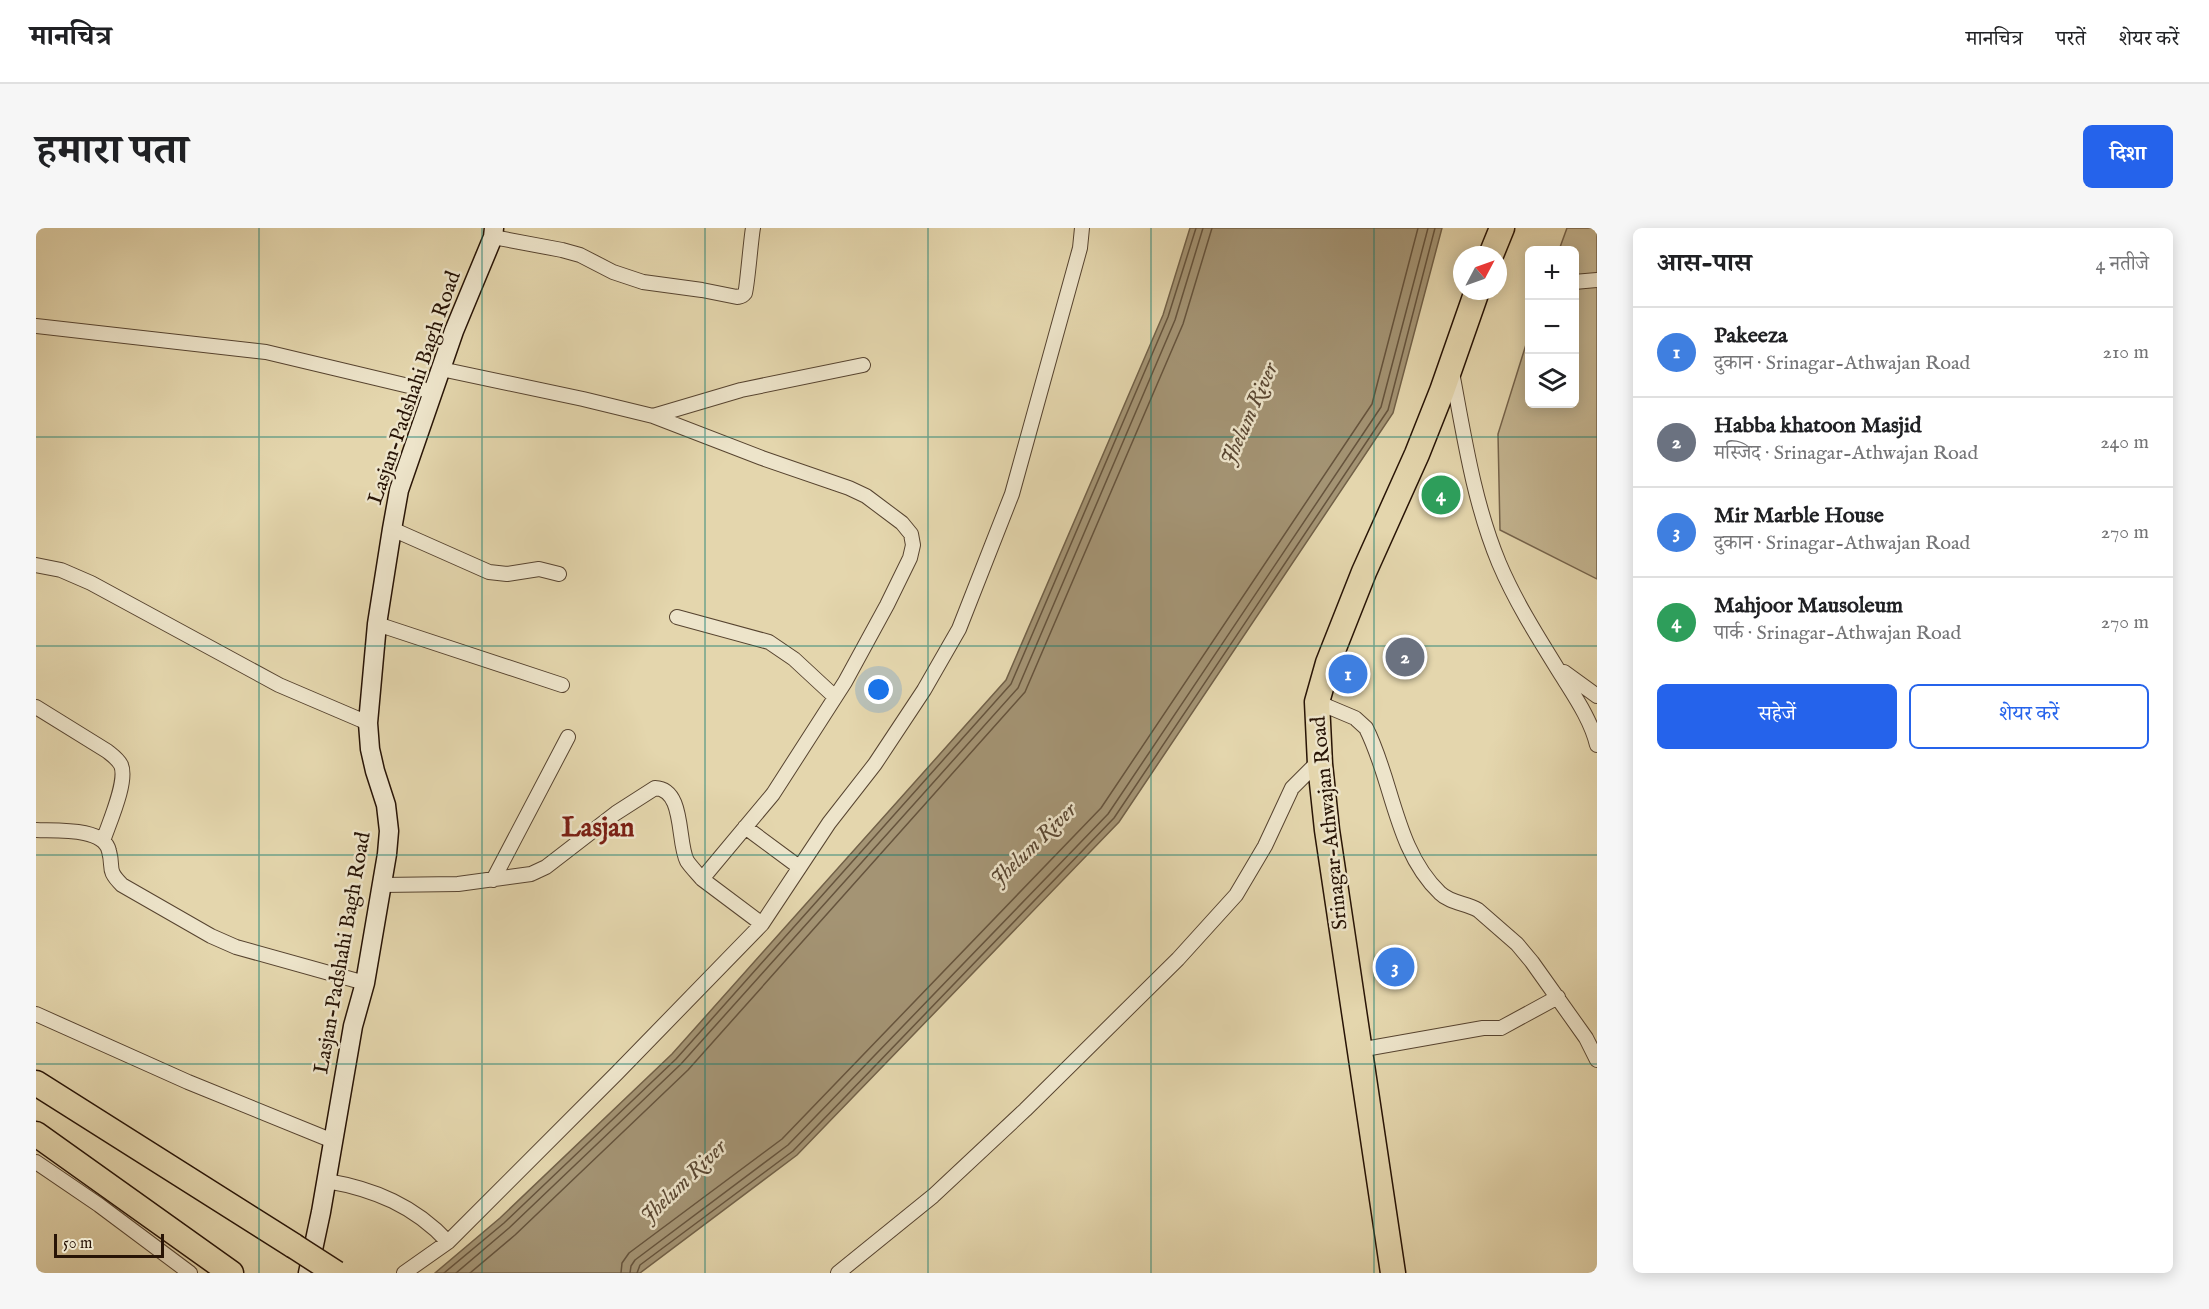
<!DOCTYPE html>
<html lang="hi">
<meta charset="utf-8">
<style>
:root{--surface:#fff;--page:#f6f6f6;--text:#202124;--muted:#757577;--line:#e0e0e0;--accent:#2563eb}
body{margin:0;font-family:"IM FELL English","Noto Serif Devanagari",serif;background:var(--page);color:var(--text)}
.controls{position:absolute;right:18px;top:18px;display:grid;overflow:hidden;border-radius:9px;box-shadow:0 3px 15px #0003}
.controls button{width:54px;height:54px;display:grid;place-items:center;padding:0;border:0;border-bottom:2px solid var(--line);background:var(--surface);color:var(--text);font:30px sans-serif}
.compass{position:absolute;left:1417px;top:18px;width:54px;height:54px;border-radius:50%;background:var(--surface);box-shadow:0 3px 15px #0003;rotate:49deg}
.scale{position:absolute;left:18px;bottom:15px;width:110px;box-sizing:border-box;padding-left:6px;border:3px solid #281406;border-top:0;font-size:16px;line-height:21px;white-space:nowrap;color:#281406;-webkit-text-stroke:4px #ede4ca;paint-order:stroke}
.you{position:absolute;left:843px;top:462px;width:21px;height:21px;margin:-15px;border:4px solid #fff;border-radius:50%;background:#1a73e8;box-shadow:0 0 0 9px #1a73e833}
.badge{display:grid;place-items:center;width:39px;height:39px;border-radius:50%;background:var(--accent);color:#fff;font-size:20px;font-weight:700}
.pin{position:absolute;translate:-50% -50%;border:3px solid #fff;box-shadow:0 2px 6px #0006}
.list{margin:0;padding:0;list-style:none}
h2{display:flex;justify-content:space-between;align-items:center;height:78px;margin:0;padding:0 24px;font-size:26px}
h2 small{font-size:20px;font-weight:400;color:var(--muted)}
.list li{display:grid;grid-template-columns:39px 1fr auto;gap:18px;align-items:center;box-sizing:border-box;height:90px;padding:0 24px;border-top:2px solid var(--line)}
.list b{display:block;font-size:22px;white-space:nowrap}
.list p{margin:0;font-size:20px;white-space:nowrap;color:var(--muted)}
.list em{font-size:20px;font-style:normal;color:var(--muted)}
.actions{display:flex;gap:12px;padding:18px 24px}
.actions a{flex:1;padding:14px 0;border:2px solid var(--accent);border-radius:9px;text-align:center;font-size:21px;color:var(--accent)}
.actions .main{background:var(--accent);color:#fff}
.icon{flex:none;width:33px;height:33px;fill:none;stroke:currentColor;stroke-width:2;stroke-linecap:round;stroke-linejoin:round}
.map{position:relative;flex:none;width:1561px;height:1045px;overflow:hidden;border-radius:9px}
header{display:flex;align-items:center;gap:36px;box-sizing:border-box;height:84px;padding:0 30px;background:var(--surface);border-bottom:2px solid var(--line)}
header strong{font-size:28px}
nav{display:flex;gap:33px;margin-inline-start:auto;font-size:21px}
.intro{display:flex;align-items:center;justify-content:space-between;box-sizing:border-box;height:144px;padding:0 36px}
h1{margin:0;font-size:42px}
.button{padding:15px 27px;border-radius:9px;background:var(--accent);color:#fff;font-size:21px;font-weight:700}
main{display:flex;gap:36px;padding:0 36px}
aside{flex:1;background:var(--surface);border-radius:9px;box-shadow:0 3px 15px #0003}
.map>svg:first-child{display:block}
.green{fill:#c4b591;stroke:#76644c;stroke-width:1.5}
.water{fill:#a49474;stroke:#726148;stroke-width:1.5}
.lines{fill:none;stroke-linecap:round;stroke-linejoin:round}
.shore{stroke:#66543d;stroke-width:1.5}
.street-casing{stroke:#574430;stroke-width:16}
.secondary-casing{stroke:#281406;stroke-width:21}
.highway-casing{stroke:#281406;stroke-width:27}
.street{stroke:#ede4ca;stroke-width:14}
.secondary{stroke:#ede4ca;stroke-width:18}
.highway{stroke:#e4d6ad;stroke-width:24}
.highway-bridge-casing{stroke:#281406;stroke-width:27;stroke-linecap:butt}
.highway-bridge{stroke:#e4d6ad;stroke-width:24}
.grid{fill:none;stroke:#0f766e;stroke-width:1.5;stroke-opacity:0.55}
.labels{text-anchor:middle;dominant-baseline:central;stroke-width:5;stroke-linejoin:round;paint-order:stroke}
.street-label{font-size:21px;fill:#281406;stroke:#ede4ca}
.water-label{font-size:22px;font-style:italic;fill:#5a4732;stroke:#ede4ca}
.district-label{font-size:27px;font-weight:bold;fill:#7a1f14;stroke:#ede4ca}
</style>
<header>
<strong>मानचित्र</strong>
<nav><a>मानचित्र</a><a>परतें</a><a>शेयर करें</a></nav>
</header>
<div class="intro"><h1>हमारा पता</h1><a class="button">दिशा</a></div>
<main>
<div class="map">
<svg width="1561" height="1045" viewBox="0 0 1561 1045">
<rect width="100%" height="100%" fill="#e4d6ad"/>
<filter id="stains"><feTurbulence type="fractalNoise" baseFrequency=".00333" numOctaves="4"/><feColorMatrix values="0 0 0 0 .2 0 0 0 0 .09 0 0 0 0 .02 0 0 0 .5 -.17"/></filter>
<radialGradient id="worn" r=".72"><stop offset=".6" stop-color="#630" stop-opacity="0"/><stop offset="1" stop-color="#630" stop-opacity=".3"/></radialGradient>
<path class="green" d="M 1531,0 L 1561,0 L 1561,351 L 1464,302 L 1462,206 L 1493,107 L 1494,176 L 1538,176 L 1538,22 L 1523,22 Z"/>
<path class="water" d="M 1154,0 L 1406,0 L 1357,185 L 1083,594 L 761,927 L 604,1045 L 399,1045 L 464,990 L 636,826 L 970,452 L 1127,87 Z"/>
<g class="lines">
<path class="shore" d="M 408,1045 L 468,995 L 640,831 L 975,456 L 1132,89 L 1160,0
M 420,1045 L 473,1000 L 645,836 L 982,460 L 1139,92 L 1167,0
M 434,1045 L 479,1007 L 652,842 L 989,464 L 1147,96 L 1176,0
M 585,1045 L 586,1035 L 593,1025 L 746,911 L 1065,580 L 1336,176 L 1382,0
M 594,1045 L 595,1038 L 599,1032 L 752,917 L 1072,586 L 1345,179 L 1392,0
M 601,1045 L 604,1037 L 757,923 L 1078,590 L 1352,182 L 1399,0"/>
<g class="street-casing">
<path id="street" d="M 457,9 L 526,22 L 544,27 L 577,44 L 607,54 L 666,62 L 701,69 C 705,68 706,69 709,65 C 711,61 715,10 717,0
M 1538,54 L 1561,52
M 0,98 L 230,124 L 398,164
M 405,141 L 547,171 L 617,188 L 705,162 L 827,137
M 1416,144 C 1428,208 1438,275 1463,335 C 1480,375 1503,411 1526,448 C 1539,469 1555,492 1561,517
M 356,301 L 453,344 L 471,346 L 503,341 L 523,346
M 0,337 L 25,342 L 55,355 L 243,457 L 332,495
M 641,389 L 733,414 L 758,431 L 799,469
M 341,396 L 526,457
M 1528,444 L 1561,468
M 1281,474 L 1319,490 L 1330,500 C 1357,553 1359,622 1404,665 C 1414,675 1430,675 1442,682 L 1481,716 L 1496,734 L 1550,810 L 1561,832
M 0,479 L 71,523 C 76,527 82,531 85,537 C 92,553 73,595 67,613
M 709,599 L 763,639
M 0,602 C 19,603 68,599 73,623 C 78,641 70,641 86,657 L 175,708 L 200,719 L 329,755
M 666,651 L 726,696
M 457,652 L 532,509
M 346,657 L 422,656 L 495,646 L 510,639 L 580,585 L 619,560 C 649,561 641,614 651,633 C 655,639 662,646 666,651 L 737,566 L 809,454 L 851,377 L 874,330 L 877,317 L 875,306 L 866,295 L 830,268 L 813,260 L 726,230 L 617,188
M 0,786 L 152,854 L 297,913
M 1323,822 L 1447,800 L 1465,800 L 1522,769
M 0,934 L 63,977 L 154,1045
M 291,953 C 338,961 379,978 412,1014
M 368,1045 L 412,1014 L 581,845 L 726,696 L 793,595 L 839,536 L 888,462 L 923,401 L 976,266 L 1044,20 L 1046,0
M 802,1045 L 897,968 L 989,882 L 1142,731 L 1200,667 L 1229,618 L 1256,560 L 1276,540 L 1284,536"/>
</g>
<g class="secondary-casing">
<path id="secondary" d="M 272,1045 L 285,984 L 317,798 L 329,755 L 351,626 L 353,603 L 350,577 L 339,543 L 334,521 L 332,495 L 341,396 L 356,301 L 363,262 L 418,103 L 457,9 L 458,0"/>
</g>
<g class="highway-casing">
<path id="highway" d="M 1455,27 L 1466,0
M 0,855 L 258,1018
M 0,906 L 195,1045
M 1357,1045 L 1291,602 L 1284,536 L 1281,474 L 1292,435 L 1328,344 L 1381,226 L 1406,163 L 1441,63"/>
</g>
<use href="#street" class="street"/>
<use href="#secondary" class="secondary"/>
<use href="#highway" class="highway"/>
<g class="highway-bridge-casing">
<path id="highway-bridge" d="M 258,1018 L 300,1045"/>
</g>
<use href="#highway-bridge" class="highway-bridge"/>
</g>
<path class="grid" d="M 223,0 L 223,1045M 446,0 L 446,1045M 669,0 L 669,1045M 892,0 L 892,1045M 1115,0 L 1115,1045M 1338,0 L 1338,1045M 0,209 L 1561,209M 0,418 L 1561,418M 0,627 L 1561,627M 0,836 L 1561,836"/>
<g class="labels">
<g class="street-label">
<text transform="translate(379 160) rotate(-71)">Lasjan-Padshahi Bagh Road</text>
<text transform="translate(1294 595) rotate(-96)">Srinagar-Athwajan Road</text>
<text transform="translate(307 725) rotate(-80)">Lasjan-Padshahi Bagh Road</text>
</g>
<g class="water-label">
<text transform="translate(1214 186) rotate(-66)">Jhelum River</text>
<text transform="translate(998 617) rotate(-44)">Jhelum River</text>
<text transform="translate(648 954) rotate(-44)">Jhelum River</text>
</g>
<g class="district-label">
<text x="562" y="601">Lasjan</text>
</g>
</g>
<rect width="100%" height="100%" filter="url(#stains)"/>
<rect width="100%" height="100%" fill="url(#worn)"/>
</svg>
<div class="controls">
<button>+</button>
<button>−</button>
<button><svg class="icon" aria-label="layers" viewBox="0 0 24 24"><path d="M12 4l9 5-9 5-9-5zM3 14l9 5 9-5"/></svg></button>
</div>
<svg class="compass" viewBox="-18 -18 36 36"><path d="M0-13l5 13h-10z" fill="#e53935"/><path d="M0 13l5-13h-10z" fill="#757577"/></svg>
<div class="scale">50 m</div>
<div class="you"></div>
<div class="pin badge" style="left:1312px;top:446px;background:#3f7fe0">1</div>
<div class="pin badge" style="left:1369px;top:429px;background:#6b7280">2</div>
<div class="pin badge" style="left:1359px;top:739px;background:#3f7fe0">3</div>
<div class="pin badge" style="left:1405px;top:267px;background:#2e9e5b">4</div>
</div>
<aside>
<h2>आस-पास<small>4 नतीजे</small></h2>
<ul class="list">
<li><span class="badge" style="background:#3f7fe0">1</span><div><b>Pakeeza</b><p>दुकान · Srinagar-Athwajan Road</p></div><em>210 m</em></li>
<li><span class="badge" style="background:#6b7280">2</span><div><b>Habba khatoon Masjid</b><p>मस्जिद · Srinagar-Athwajan Road</p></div><em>240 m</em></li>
<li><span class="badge" style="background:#3f7fe0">3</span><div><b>Mir Marble House</b><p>दुकान · Srinagar-Athwajan Road</p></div><em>270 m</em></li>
<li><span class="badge" style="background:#2e9e5b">4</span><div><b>Mahjoor Mausoleum</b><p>पार्क · Srinagar-Athwajan Road</p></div><em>270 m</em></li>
</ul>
<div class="actions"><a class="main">सहेजें</a><a>शेयर करें</a></div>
</aside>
</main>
